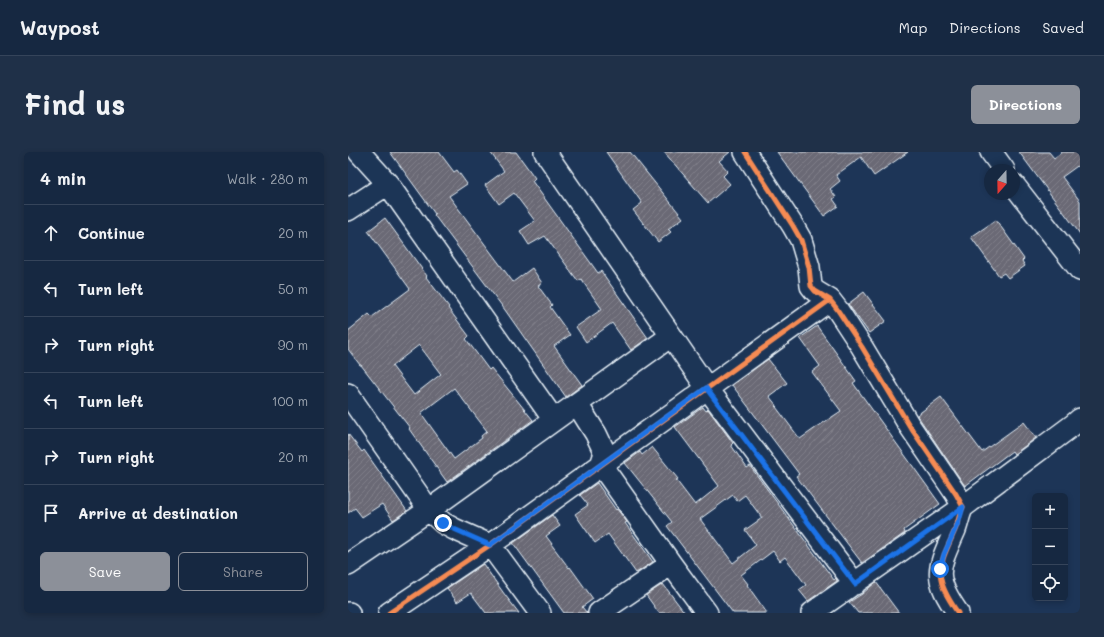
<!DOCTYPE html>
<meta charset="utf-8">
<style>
:root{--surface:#162841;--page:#1f3048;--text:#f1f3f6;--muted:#9ea6b1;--line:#35445a;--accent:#8c9099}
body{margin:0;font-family:Mali,sans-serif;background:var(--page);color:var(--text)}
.controls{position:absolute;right:12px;bottom:12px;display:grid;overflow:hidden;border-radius:6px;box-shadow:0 2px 6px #0003}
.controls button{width:36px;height:36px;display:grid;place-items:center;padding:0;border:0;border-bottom:1px solid var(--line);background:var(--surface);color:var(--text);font:20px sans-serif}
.compass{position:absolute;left:636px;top:12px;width:36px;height:36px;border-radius:50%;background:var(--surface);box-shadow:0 2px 6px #0003;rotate:200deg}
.stop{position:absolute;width:12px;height:12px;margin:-9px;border:3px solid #1a73e8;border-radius:50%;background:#fff}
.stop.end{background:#1a73e8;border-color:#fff;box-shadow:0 1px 4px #0008}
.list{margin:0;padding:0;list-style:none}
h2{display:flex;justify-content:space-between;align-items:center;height:52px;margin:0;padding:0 16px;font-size:17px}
h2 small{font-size:13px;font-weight:400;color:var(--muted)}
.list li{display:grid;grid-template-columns:26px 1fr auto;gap:12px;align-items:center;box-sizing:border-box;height:56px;padding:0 16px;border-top:1px solid var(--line)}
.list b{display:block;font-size:15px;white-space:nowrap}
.list em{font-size:13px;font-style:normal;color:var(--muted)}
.actions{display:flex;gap:8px;padding:12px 16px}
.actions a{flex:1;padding:9px 0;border:1px solid var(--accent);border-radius:6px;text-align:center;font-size:14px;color:var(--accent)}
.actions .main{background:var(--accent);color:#fff}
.icon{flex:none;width:22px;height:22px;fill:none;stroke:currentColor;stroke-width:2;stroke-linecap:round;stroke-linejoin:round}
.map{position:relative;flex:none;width:732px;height:461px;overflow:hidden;border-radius:6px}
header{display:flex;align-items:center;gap:24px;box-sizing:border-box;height:56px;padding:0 20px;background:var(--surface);border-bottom:1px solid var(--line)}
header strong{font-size:19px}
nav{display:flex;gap:22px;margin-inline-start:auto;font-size:14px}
.intro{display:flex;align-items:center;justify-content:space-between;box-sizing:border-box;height:96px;padding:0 24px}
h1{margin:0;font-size:28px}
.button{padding:10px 18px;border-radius:6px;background:var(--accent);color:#fff;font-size:14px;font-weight:700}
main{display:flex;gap:24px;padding:0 24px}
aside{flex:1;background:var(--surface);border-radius:6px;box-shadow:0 2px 6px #0003}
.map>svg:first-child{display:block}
.building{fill:url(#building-hatch);stroke:#e8f1f8;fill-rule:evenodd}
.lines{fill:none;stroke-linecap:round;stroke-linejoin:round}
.street-casing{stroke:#e8f1f8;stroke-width:24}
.street{stroke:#1d3557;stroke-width:21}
.cycleway-casing{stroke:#1d3557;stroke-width:8}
.cycleway{stroke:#f68b52;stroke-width:5}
.route{stroke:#1a73e8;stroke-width:5}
</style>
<header>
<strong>Waypost</strong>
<nav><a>Map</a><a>Directions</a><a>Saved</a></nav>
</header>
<div class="intro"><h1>Find us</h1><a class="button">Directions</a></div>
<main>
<aside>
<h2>4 min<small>Walk · 280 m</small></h2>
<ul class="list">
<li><svg class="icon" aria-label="ahead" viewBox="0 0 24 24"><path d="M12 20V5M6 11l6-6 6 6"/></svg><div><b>Continue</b></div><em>20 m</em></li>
<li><svg class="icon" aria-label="left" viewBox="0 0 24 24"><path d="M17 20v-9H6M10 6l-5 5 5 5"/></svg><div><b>Turn left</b></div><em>50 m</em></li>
<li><svg class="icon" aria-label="right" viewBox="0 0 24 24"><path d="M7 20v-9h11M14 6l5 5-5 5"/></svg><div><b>Turn right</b></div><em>90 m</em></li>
<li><svg class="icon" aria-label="left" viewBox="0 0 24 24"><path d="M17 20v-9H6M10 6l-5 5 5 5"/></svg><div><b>Turn left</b></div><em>100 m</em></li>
<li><svg class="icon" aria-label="right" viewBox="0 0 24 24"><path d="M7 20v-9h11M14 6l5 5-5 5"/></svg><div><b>Turn right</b></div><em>20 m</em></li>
<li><svg class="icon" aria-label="arrive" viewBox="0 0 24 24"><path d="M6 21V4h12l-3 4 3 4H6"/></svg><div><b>Arrive at destination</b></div></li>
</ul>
<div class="actions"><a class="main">Save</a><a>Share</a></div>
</aside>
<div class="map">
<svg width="732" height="461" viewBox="0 0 732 461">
<defs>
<pattern id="building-hatch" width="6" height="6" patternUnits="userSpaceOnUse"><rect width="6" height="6" fill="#6b6975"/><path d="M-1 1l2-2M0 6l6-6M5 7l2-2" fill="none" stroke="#807f89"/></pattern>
</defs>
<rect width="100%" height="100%" fill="#1d3557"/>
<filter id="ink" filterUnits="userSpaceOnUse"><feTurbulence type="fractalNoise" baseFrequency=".025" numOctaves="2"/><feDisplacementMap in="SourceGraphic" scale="8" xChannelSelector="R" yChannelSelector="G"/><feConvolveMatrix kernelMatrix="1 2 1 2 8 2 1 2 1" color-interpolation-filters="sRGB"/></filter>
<g filter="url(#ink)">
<path class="building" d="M 42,0 L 91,0 L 106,20 L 109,18 L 119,32 L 101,44 L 165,130 L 184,116 L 194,131 L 190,134 L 204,153 L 202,155 L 222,183 L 206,194 L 234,233 L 218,245 L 157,158 L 86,63 L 87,62 Z
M 142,0 L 168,0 L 187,26 L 184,29 L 250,121 L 253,119 L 300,186 L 283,198 L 264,171 L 238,190 L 228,175 L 254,157 L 233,127 L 230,129 L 197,84 L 181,93 L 172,79 L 187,69 L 166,41 L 151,52 L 137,33 L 156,19 Z
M 258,0 L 282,0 L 335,66 L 320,77 L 323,80 L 310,90 L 285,58 L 294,51 Z
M 316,0 L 382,0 L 371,9 L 380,19 L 375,24 L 382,32 L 360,51 Z
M 429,0 L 560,0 L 526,24 L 513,5 L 488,23 L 492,29 L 482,37 L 488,45 L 485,47 L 490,54 L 476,64 Z
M 671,0 L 701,0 L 706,6 L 714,0 L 732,0 L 732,12 L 714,25 L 732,49 L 732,82 Z
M 37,66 L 79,124 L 78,125 L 101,155 L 100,156 L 121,184 L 118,187 L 141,218 L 143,216 L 185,268 L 99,330 L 61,277 L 62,276 L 13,213 L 12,213 L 0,197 L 0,179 L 21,162 L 24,165 L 62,137 L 20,79 ZM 71,193 L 92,221 L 93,222 L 66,243 L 44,214 ZM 106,236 L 139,279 L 133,284 L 134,286 L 106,307 L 73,261 Z
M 648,68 L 676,107 L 674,109 L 677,114 L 660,126 L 656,121 L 651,124 L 623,85 Z
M 516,140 L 538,169 L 521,181 L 500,152 Z
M 469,174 L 508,229 L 505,231 L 592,352 L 556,378 L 557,381 L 514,411 L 448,324 L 451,322 L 384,233 L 420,207 L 439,231 L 421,244 L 429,254 L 428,255 L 452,287 L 469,275 L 493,259 L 464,220 L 472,214 L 452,186 Z
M 593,245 L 634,300 L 676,270 L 688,286 L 666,302 L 664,299 L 617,334 L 569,263 Z
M 355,255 L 358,259 L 360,257 L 385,291 L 383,293 L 399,316 L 402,314 L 486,428 L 488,426 L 489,429 L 460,449 L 451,438 L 458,433 L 437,405 L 432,409 L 425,399 L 393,423 L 400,432 L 399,433 L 419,461 L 385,461 L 319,374 L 324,370 L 277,311 L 292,300 L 294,303 L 304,295 L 330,327 L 328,328 L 347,353 L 371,334 L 327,275 ZM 385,343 L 389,349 L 397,343 L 414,366 L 397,378 L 408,393 L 385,411 L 352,367 Z
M 0,282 L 14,300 L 16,298 L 59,359 L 45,368 L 34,352 L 14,365 L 7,356 L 0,361 Z
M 249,331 L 268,358 L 269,357 L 279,370 L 277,371 L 305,410 L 288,421 L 260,382 L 247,391 L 227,362 L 240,353 L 232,343 Z
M 204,363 L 212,374 L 198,384 L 204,392 L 203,392 L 221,416 L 222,415 L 245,447 L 234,455 L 239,461 L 216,461 L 165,391 Z
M 135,412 L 157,443 L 171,461 L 138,461 L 123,441 L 109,450 L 99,436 Z
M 528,430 L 545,453 L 551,461 L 510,461 L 501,450 L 514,442 Z
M 315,432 L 337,461 L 311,461 L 298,443 Z"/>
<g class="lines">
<g class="street-casing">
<path id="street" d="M 11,0 L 40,32 L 206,268
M 197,0 L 359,236 L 507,432
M 397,0 L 445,74 L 453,88 L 461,115 L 463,134 L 467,139 L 482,148 L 489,157 L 514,195 L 561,273 L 608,342 L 615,355 C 611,361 610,371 607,378 C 590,417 584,424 610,461
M 643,0 L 656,18
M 666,33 L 732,118
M 0,58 L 40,32
M 0,242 L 81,358 L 95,371 L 106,377 L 142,393 L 192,461
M 229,252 L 248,282 L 257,301 L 253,313 L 323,412 L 359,461
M 0,413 L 81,358 L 323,184
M 0,461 L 1,461
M 41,461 L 142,393 L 482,148
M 251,461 L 323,412
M 464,461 L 615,355 L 725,273 L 732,267"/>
</g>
<use href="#street" class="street"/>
<g class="cycleway-casing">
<path id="cycleway" d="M 397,0 L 445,74 L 453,88 L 461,115 L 463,134 L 467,139 L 482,148 L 489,157 L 514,195 L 561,273 L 608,342 L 615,355 C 611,361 610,371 607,378 C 590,417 584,424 610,461
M 41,461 L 142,393 L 482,148"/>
</g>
<use href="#cycleway" class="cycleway"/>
</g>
</g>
<g class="lines" filter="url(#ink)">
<path class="route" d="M 95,371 L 106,377 L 142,393 L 358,236 L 507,432 L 615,355 L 611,369 L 596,402 L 592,417"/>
</g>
</svg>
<div class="controls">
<button>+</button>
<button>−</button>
<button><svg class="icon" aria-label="locate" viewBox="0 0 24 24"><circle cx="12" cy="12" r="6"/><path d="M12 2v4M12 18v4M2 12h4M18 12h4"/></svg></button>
</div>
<svg class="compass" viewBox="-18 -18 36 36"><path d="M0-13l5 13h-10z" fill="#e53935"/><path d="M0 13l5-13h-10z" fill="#9ea6b1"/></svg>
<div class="stop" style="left:592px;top:417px"></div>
<div class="stop end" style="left:95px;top:371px"></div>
</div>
</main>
